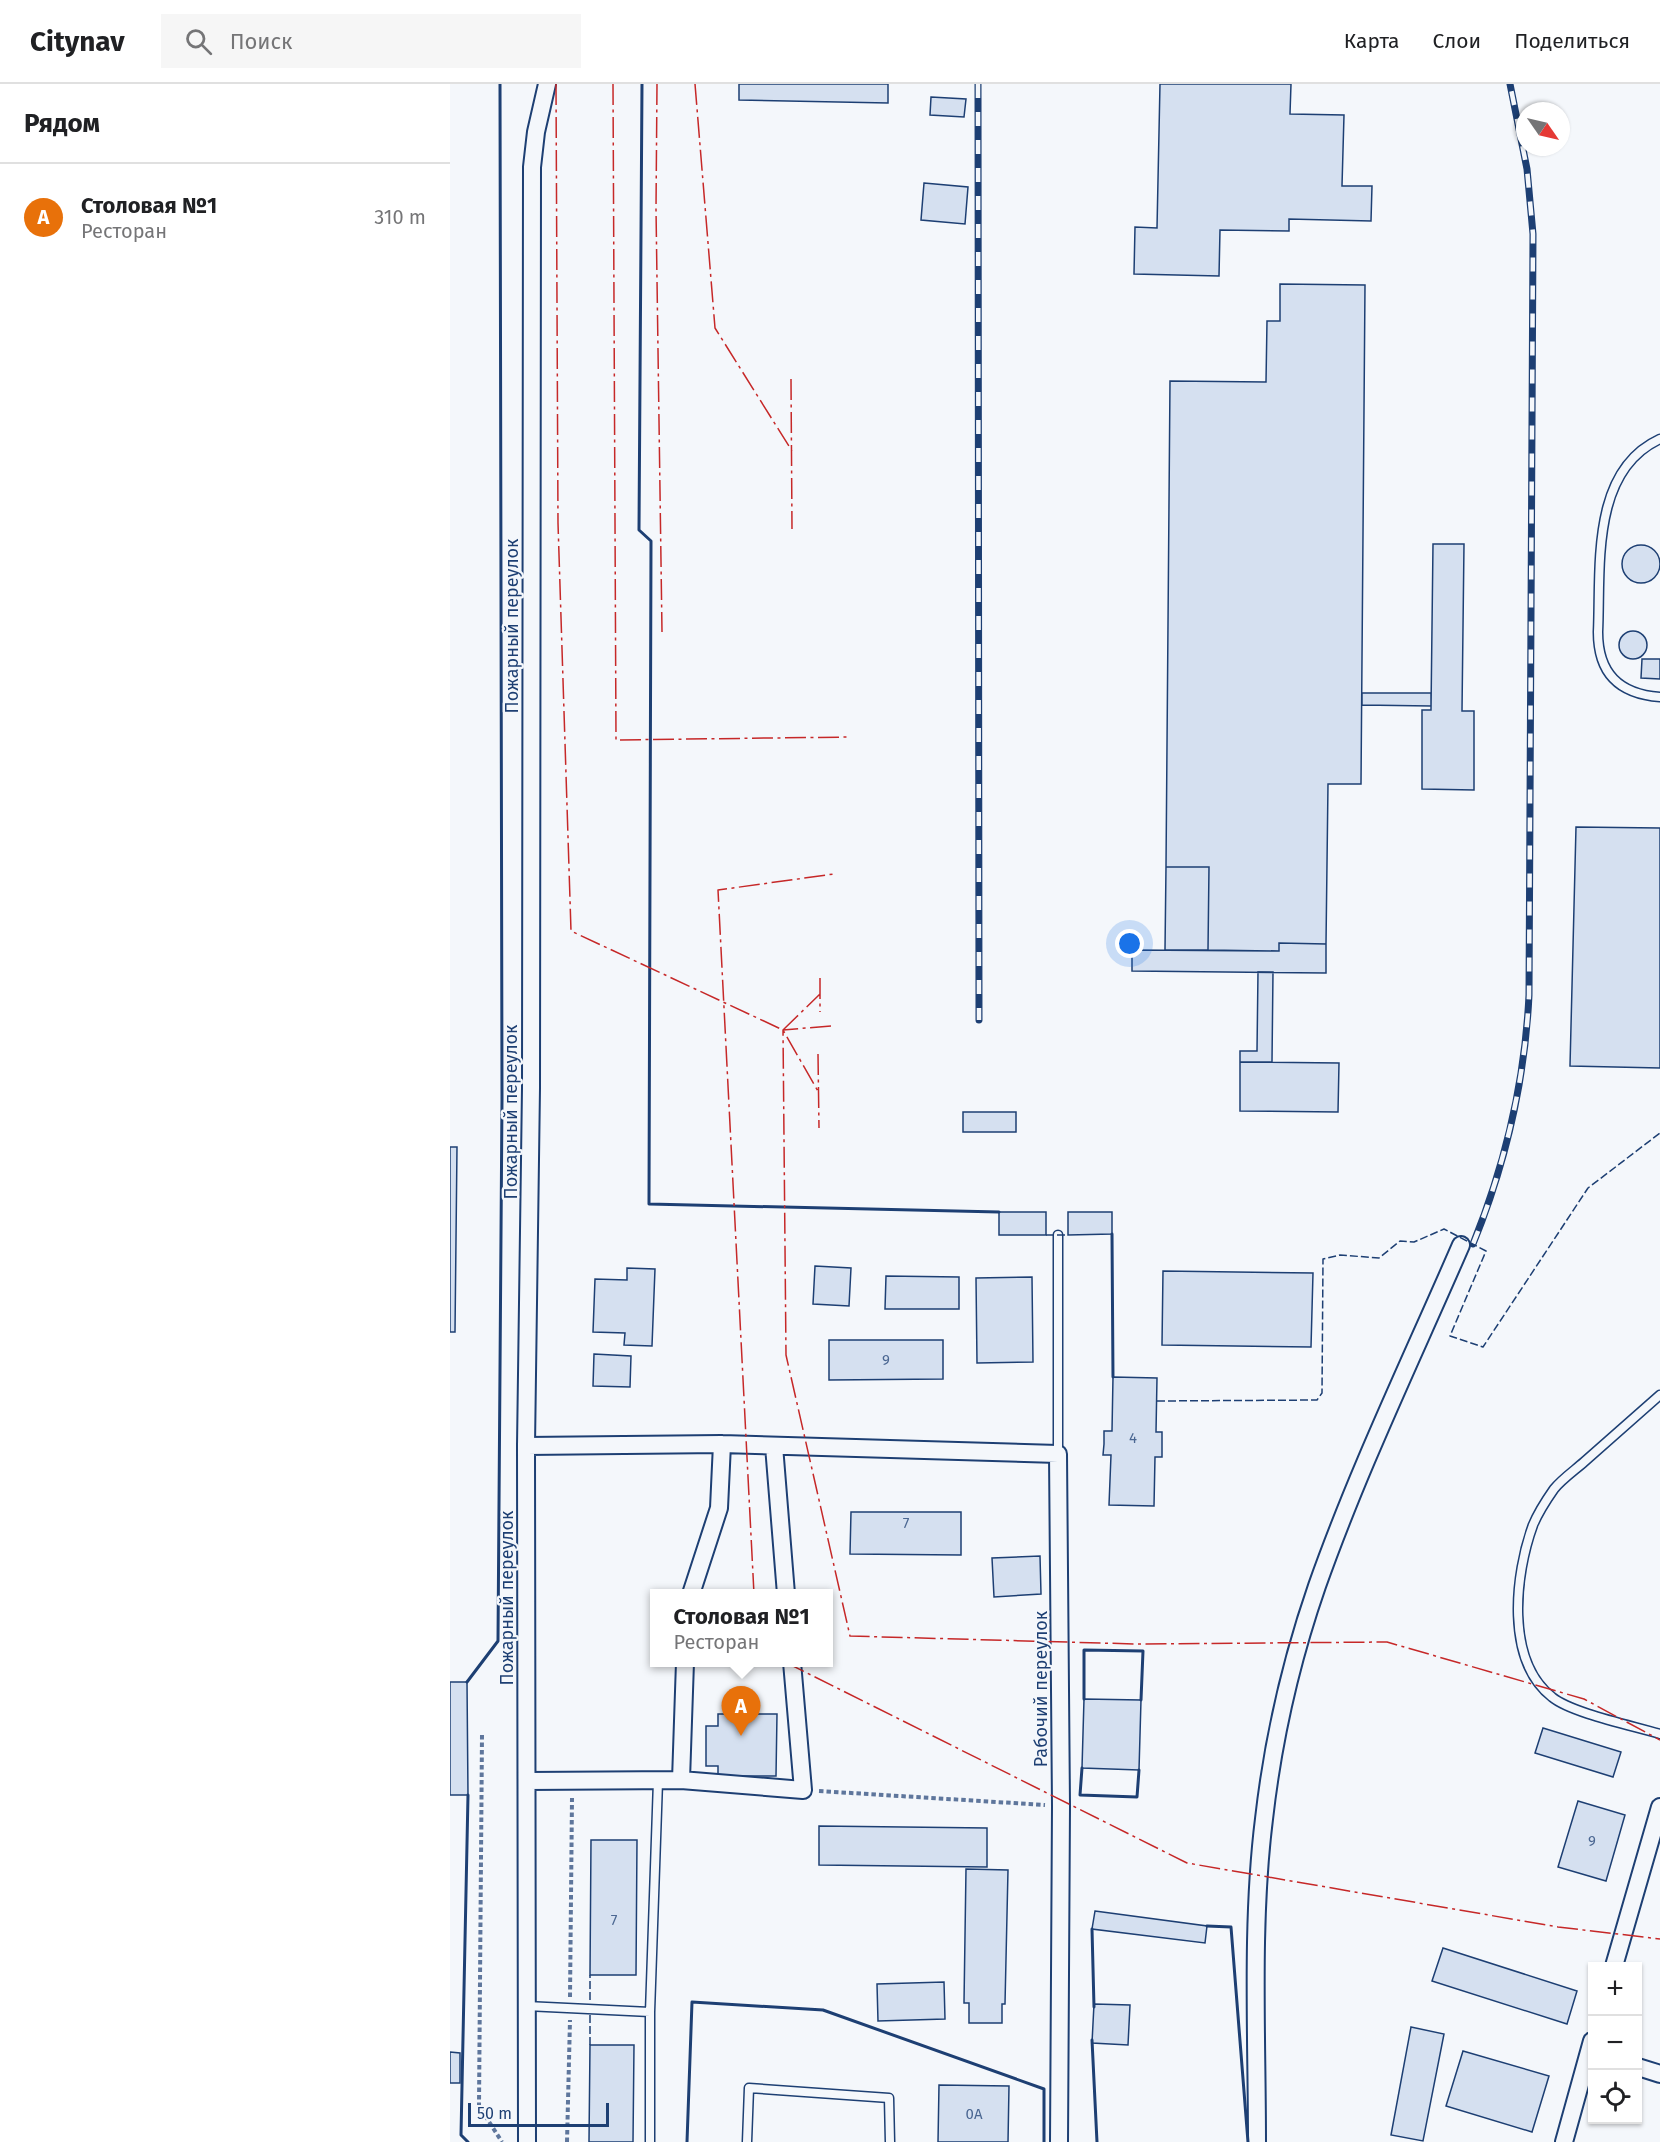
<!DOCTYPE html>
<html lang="ru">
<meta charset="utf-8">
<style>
:root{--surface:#fff;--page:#f6f6f6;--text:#202124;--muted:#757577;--line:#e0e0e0;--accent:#0b8043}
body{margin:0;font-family:"Fira Sans",sans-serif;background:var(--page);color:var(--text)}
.controls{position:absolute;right:18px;bottom:18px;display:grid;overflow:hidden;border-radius:0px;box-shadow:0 2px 4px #0004}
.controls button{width:54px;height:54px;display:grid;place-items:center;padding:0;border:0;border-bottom:2px solid var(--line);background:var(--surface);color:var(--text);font:30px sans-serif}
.compass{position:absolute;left:1066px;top:18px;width:54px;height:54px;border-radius:50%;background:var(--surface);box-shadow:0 2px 4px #0004;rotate:124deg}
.scale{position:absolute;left:18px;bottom:15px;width:141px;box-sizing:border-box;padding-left:6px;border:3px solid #1d3f73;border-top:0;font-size:16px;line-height:21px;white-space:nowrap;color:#1d3f73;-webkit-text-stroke:4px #f4f7fb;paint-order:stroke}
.you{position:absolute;left:680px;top:860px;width:21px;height:21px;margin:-15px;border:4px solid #fff;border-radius:50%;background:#1a73e8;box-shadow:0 0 0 9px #1a73e833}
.badge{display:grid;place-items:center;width:39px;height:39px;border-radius:50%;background:var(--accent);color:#fff;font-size:20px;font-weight:700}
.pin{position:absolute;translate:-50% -50px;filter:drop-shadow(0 2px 3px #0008)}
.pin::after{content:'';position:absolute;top:32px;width:21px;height:18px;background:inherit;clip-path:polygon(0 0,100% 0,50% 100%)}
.popup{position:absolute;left:200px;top:1505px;width:183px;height:78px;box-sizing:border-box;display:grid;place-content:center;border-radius:0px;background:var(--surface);filter:drop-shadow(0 2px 4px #0005);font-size:20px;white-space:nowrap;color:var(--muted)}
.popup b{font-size:22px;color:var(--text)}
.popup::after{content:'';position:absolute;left:50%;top:100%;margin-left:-12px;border:12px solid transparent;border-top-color:var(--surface)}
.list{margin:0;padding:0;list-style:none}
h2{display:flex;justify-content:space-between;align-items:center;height:78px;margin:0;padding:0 24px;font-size:26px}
h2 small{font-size:20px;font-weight:400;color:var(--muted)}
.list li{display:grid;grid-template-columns:39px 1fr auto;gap:18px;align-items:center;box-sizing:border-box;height:108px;padding:0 24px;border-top:2px solid var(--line)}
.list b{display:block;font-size:22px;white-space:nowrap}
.list p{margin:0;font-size:20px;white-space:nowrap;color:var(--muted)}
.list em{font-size:20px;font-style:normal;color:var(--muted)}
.icon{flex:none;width:33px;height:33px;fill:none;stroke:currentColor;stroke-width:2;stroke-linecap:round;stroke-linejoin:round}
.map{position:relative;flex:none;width:1210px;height:2058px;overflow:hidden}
header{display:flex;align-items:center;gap:36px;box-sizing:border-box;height:84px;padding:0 30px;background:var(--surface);border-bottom:2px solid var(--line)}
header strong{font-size:28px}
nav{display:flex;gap:33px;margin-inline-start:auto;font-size:21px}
.search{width:420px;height:54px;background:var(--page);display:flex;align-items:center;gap:15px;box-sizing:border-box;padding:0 21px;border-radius:0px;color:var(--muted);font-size:22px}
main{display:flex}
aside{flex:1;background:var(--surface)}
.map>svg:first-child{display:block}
.building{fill:#d5e0f0;stroke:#1d3f73;stroke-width:1.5}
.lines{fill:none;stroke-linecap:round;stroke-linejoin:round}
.service-casing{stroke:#1d3f73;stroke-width:11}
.minor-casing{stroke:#1d3f73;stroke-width:20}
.path{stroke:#5e769c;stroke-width:4;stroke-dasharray:4.5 3;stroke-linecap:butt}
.service{stroke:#f4f7fb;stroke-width:8}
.minor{stroke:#f4f7fb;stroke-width:16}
.rail-casing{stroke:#1d3f73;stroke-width:7}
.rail{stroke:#f4f7fb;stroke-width:4.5;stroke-dasharray:14;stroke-linecap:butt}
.fence{stroke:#1d3f73;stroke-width:1.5;stroke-dasharray:8 3;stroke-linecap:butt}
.wall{stroke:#1d3f73;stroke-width:3}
.power{stroke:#c62828;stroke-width:1.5;stroke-dasharray:21 4.5 3 4.5;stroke-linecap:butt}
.labels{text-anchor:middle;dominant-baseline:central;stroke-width:4.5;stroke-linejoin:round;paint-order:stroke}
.number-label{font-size:15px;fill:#4b6792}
.street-label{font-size:18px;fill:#1d3f73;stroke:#f4f7fb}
</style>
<header>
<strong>Citynav</strong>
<div class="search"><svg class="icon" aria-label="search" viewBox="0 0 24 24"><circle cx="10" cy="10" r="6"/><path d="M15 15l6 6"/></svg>Поиск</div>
<nav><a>Карта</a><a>Слои</a><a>Поделиться</a></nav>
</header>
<main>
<aside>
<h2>Рядом<small></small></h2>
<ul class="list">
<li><span class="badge" style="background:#e8710a">A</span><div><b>Столовая №1</b><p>Ресторан</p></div><em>310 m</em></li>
</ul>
</aside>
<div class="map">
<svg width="1210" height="2058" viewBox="0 0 1210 2058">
<rect width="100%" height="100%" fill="#f4f7fb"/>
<path class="building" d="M 289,0 L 438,0 L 438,19 L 289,16 Z
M 710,0 L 841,0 L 840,30 L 894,31 L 892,102 L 922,102 L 921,137 L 839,135 L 839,147 L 770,146 L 769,192 L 684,190 L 685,143 L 707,144 Z
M 481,13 L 516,15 L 514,33 L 480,31 Z
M 474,99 L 518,103 L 515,140 L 471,136 Z
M 830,200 L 915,201 L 911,700 L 878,700 L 876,860 L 829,859 L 829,867 L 758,866 L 759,783 L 716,783 L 720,297 L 816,298 L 817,237 L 830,237 Z
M 983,460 L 1014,460 L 1012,627 L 1024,627 L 1024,706 L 972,705 L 972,626 L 981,626 Z
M1172 480a19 19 0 1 1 38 0a19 19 0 1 1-38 0Z
M1169 561a14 14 0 1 1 28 0a14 14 0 1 1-28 0Z
M 1192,575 L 1210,575 L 1210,595 L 1191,594 Z
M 912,609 L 981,609 L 981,622 L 912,621 Z
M 1126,743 L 1210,744 L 1210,984 L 1120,982 Z
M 716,783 L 759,783 L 758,866 L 715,866 Z
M 829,859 L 876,860 L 876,889 L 682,887 L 682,866 L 829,867 Z
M 808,888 L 823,888 L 822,978 L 790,978 L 790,967 L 807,967 Z
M 790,978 L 889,979 L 888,1028 L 790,1027 Z
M 513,1028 L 566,1028 L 566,1048 L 513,1048 Z
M 0,1063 L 7,1063 L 5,1248 L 0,1248 Z
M 549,1128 L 596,1128 L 596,1151 L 549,1151 Z
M 618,1128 L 662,1128 L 662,1150 L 618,1151 Z
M 365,1182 L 401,1184 L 399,1222 L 363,1220 Z
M 177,1184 L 205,1185 L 202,1262 L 174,1261 L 175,1249 L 143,1248 L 145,1195 L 177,1196 Z
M 713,1187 L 863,1189 L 861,1263 L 712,1261 Z
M 436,1192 L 509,1193 L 509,1225 L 435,1225 Z
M 582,1193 L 583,1278 L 527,1279 L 526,1194 Z
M 379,1256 L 493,1256 L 493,1295 L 379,1296 Z
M 144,1270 L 181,1272 L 180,1303 L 143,1302 Z
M 663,1293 L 707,1294 L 706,1348 L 712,1348 L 712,1373 L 705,1373 L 704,1422 L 659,1421 L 661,1371 L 653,1371 L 654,1360 L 654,1347 L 662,1347 Z
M 401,1428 L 511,1428 L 511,1471 L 400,1470 Z
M 590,1472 L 591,1510 L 544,1513 L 542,1474 Z
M 0,1598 L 17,1598 L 18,1711 L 0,1711 Z
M 634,1615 L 691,1616 L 689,1686 L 632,1684 Z
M 268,1630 L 327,1630 L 326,1692 L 268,1692 L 268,1682 L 256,1682 L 256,1642 L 268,1642 Z
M 1093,1644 L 1171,1668 L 1163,1693 L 1085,1669 Z
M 1128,1717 L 1175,1731 L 1156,1797 L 1108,1783 Z
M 369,1742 L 537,1744 L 537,1783 L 369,1781 Z
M 141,1756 L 187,1756 L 186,1891 L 140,1891 Z
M 516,1785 L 558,1786 L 555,1920 L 552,1920 L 552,1939 L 519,1939 L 519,1919 L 514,1919 Z
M 645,1827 L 757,1842 L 755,1859 L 642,1845 Z
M 993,1864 L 1127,1907 L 1117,1940 L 982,1897 Z
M 494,1898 L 495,1935 L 428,1937 L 427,1900 Z
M 644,1920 L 680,1921 L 678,1961 L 642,1959 Z
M 961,1943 L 994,1950 L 973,2057 L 941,2051 Z
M 140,1961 L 184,1961 L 183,2058 L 139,2058 Z
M 1013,1967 L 1099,1992 L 1082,2048 L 996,2022 Z
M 0,1968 L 10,1969 L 10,1999 L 0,1999 Z
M 489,2001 L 559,2002 L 558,2058 L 488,2058 Z"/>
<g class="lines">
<g class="service-casing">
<path id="service" d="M 1210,355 C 1140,387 1151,484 1148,548 C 1148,589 1169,610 1210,613
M 608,1151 L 608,1370
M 1210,1311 C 1185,1333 1160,1355 1134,1378 C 1125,1386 1112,1395 1104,1405 C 1097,1415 1088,1429 1083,1441 C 1065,1490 1055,1576 1102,1613 C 1121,1629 1184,1642 1210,1650
M 76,1922 L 200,1928
M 200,2058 L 200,1928 L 208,1697
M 297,2058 L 299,2004 L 439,2014 L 440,2058"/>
</g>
<g class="minor-casing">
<path id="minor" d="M 76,1362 L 272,1360 L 608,1370 L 611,1722 L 609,2058
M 324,1362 L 336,1510
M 241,1510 L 269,1424 L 272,1360
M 231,1696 L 235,1578
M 77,1697 L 231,1696 L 353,1706 L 342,1578
M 1164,1882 L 1210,1723
M 1188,1983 L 1210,1990
M 77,2058 L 76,1362 L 81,1004 L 82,83 L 86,48 L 97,0
M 807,2058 C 807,1952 801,1839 814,1735 C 823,1656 841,1577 867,1502 C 908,1386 962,1274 1011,1161
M 1114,2058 L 1142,1957"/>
</g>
<path class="path" d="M 32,1651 L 29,2022 L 52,2058
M 369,1707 L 595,1721
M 120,1913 L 122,1714
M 117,2058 L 120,1936"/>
<use href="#service" class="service"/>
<use href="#minor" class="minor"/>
<g class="rail-casing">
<path id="rail" d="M 528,0 L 529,936
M 1023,1160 C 1055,1081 1075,996 1079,911 L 1083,150 L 1077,85 L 1060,0"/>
</g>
<use href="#rail" class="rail"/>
<path class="fence" d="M 596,1151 L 618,1151
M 707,1317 L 867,1316 L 872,1309 L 873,1175 L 890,1171 L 929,1174 L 950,1157 L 964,1158 L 994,1145 L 1036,1167 L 1000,1252 L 1033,1263 L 1138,1104 L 1210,1049
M 140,1916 L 140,1891
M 140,1961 L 140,1931"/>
<path class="wall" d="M 192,0 L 189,446 L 201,457 L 199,1120 L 549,1128
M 662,1150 L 663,1293
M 17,1598 L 48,1557 L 52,1015 L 50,0
M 634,1615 L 634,1566 L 693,1567 L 691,1616
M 632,1684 L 630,1711 L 687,1713 L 689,1686
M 757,1842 L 781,1843 L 798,2058
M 642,1845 L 644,1923
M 642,1956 L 647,2058
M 18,2058 L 11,2051 L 18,1711
M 237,2058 L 242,1918 L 373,1926 L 594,2005 L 594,2058"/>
<path class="power" d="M 106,0 L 108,439 L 121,847 L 333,946 L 369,1009
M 163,0 L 166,656 L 399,653
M 207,0 L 206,125 L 212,548
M 245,0 L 265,244 L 342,367
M 341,295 L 342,445
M 370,894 L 370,928
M 381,942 L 333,946 L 336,1271 L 400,1552 L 686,1560 L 937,1558 L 1134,1615 L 1210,1656
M 333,946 L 370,910
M 368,970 L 369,1044
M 304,1510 L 268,806 L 384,790
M 335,1578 L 737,1779 L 1108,1843 L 1210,1855"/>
</g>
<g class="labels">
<g class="number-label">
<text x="436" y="1276">9</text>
<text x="683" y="1354">4</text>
<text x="456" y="1439">7</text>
<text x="1142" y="1757">9</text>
<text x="164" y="1836">7</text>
<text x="524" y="2030">0А</text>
</g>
<g class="street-label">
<text transform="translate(62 542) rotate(-90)">Пожарный переулок</text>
<text transform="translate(61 1028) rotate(-90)">Пожарный переулок</text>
<text transform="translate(57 1514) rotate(-90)">Пожарный переулок</text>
<text transform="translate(591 1605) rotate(-90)">Рабочий переулок</text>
</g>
</g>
</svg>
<div class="controls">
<button>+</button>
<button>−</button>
<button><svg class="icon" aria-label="locate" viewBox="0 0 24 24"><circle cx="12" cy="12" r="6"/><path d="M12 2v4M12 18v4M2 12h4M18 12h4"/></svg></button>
</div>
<svg class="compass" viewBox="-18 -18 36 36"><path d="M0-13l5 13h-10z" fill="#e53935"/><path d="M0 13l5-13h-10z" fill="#757577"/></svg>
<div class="scale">50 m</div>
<div class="you"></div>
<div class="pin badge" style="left:291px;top:1652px;background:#e8710a">A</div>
<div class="popup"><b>Столовая №1</b>Ресторан</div>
</div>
</main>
